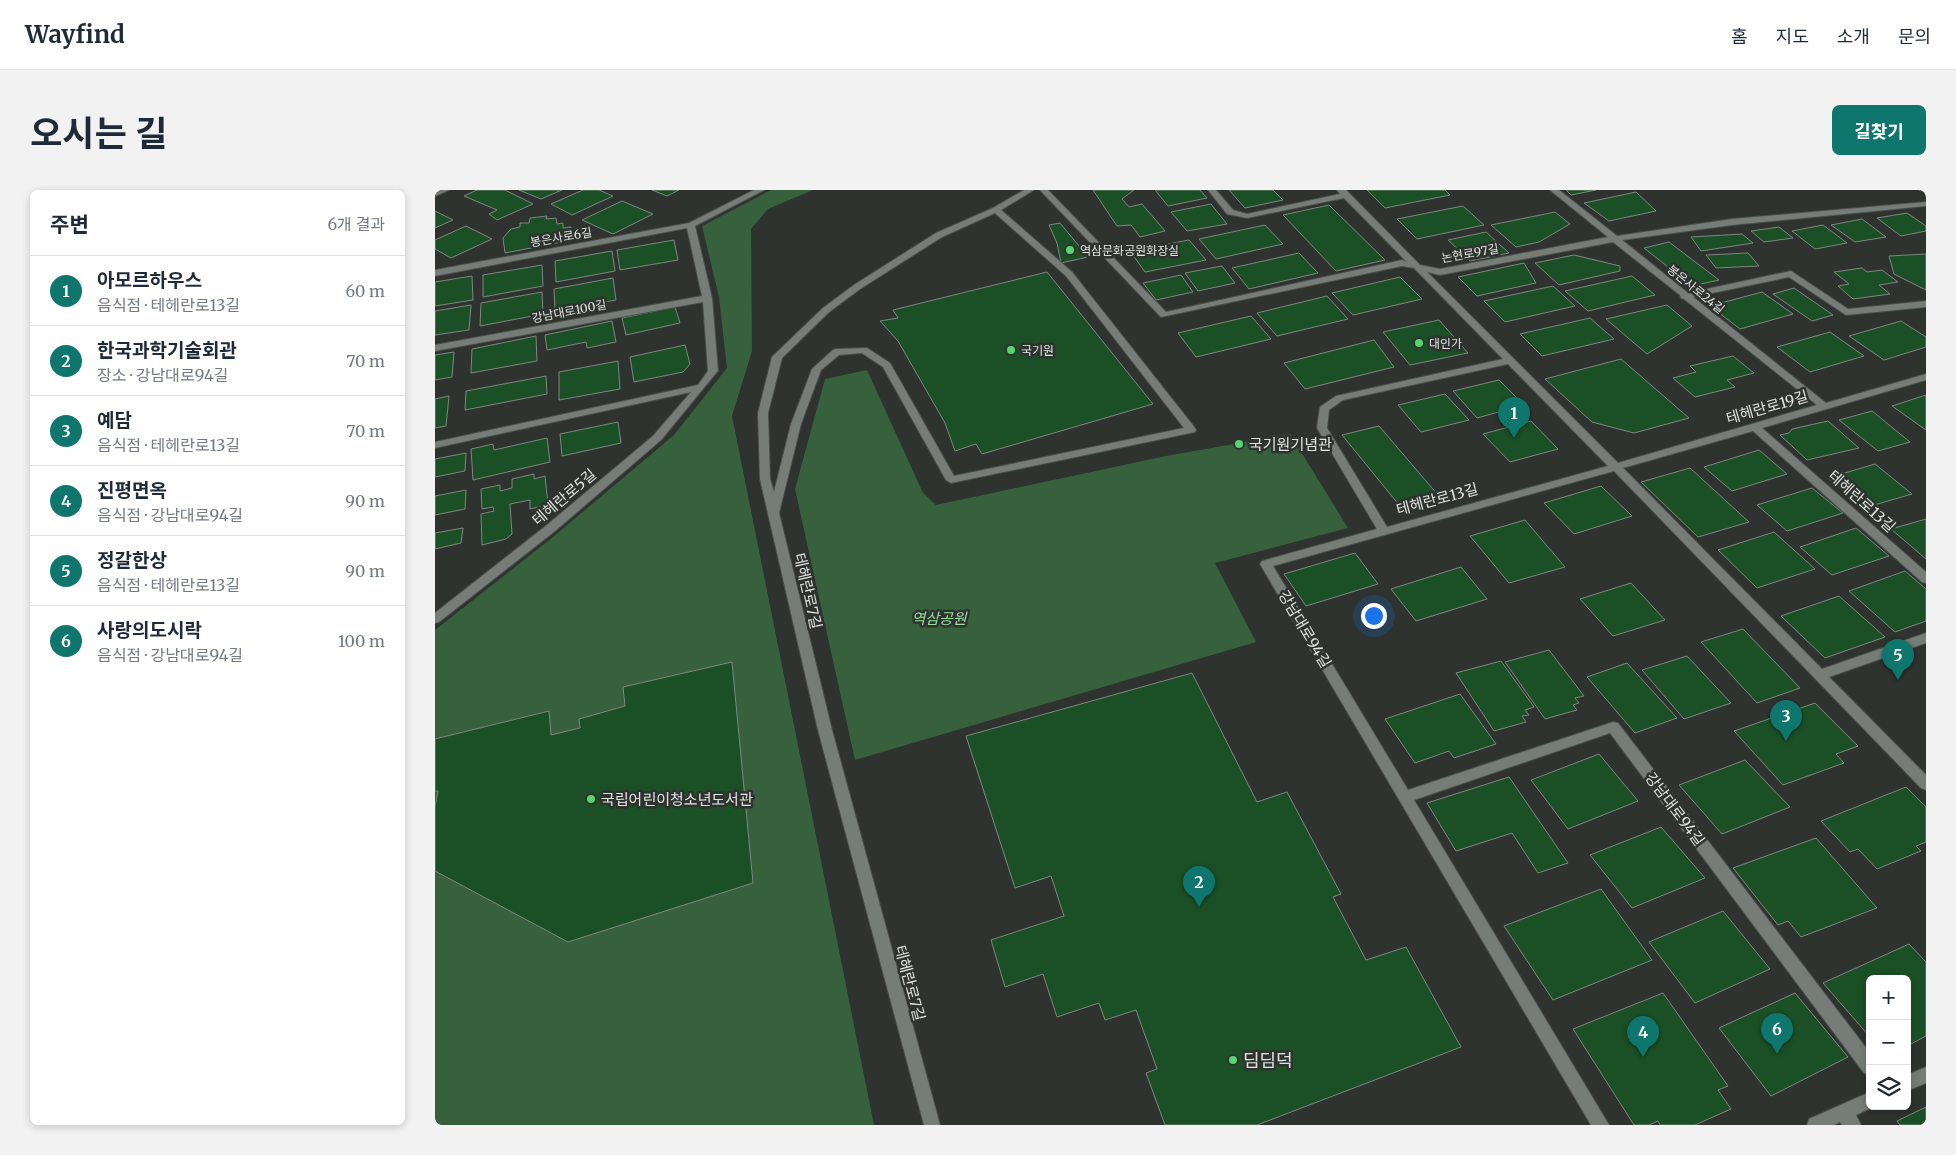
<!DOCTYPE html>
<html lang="ko">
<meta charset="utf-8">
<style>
:root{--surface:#fff;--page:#f2f2f3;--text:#1f2937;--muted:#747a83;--line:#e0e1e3;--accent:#0f766e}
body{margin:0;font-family:Merriweather,"Noto Sans KR",serif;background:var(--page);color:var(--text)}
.controls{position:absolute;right:15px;bottom:15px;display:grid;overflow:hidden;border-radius:8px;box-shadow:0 2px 8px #0003}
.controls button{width:45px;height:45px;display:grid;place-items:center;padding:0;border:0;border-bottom:1px solid var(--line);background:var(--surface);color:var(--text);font:25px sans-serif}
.you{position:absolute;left:938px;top:425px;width:18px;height:18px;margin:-12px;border:4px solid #fff;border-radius:50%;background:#1a73e8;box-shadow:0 0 0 8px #1a73e833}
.badge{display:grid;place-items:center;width:32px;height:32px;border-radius:50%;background:var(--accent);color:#fff;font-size:16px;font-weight:700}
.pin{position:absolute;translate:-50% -41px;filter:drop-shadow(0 1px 2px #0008)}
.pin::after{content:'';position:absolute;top:26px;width:18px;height:15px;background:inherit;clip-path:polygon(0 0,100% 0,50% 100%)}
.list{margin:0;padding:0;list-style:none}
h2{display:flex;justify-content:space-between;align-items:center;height:65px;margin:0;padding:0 20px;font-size:21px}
h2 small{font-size:16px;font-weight:400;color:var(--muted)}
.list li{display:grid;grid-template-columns:32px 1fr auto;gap:15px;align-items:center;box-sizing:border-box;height:70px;padding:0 20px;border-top:1px solid var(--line)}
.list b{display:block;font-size:19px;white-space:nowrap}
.list p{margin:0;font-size:16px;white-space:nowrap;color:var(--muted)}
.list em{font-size:16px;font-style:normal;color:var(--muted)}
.icon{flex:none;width:28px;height:28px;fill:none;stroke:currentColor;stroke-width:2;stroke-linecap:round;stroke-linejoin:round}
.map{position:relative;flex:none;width:1491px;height:935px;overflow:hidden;border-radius:8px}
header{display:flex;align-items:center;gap:30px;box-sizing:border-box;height:70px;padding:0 25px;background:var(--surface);border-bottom:1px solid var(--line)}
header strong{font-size:24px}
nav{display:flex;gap:28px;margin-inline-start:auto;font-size:18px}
.intro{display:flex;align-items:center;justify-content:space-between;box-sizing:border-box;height:120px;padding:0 30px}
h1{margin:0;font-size:35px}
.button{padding:12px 22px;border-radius:8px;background:var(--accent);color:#fff;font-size:18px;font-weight:700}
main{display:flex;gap:30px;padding:0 30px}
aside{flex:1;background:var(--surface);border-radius:8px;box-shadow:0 2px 8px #0003}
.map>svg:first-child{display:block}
.green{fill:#37613d}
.building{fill:#1b5026;stroke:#818681}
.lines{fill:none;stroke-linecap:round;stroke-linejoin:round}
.minor-casing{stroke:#4b4f4c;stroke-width:2}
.minor{fill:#767c77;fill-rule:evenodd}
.poi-dot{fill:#58d570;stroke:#2e332f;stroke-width:2}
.labels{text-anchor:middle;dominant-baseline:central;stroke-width:5;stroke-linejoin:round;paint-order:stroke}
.far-street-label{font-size:12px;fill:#e0e4e1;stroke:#2e332f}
.far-poi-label{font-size:12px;fill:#e0e4e1;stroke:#2e332f;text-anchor:start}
.street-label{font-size:15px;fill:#e0e4e1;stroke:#2e332f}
.poi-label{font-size:15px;fill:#e0e4e1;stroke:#2e332f;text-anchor:start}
.park-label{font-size:15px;font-style:italic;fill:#94e09d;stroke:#2e332f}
.near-poi-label{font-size:18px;fill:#e0e4e1;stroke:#2e332f;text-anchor:start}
</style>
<header>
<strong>Wayfind</strong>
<nav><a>홈</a><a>지도</a><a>소개</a><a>문의</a></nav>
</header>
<div class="intro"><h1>오시는 길</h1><a class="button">길찾기</a></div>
<main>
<aside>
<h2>주변<small>6개 결과</small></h2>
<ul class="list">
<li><span class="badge">1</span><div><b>아모르하우스</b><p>음식점 · 테헤란로13길</p></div><em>60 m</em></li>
<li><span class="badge">2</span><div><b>한국과학기술회관</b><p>장소 · 강남대로94길</p></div><em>70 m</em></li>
<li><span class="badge">3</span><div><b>예담</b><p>음식점 · 테헤란로13길</p></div><em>70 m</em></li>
<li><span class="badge">4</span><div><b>진평면옥</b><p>음식점 · 강남대로94길</p></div><em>90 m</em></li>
<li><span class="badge">5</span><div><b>정갈한상</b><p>음식점 · 테헤란로13길</p></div><em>90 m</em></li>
<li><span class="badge">6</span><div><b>사랑의도시락</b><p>음식점 · 강남대로94길</p></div><em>100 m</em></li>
</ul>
</aside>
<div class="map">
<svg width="1491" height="935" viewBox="0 0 1491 935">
<rect width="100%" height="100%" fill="#2e332f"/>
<path class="green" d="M 336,0 L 378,0 L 333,19 L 316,39 L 317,161 L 297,226 L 439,935 L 0,935 L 0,440 L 118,347 L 239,245 L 292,178 L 284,107 L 267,36 Z
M 432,180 L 488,303 L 501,315 L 731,266 L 855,244 L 913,338 L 780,373 L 821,452 L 420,570 L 360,299 L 390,189 Z"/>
<path class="building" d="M 42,0 L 70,0 L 98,14 L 62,30 L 54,24 L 62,20 L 29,6 Z
M 84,0 L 127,0 L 106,9 Z
M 148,0 L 164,0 L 178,6 L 137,25 L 116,14 Z
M 217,0 L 244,0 L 232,6 Z
M 658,0 L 699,0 L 687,9 L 694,17 L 707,14 L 730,41 L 705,47 L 696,35 L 682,36 Z
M 720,0 L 765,0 L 772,8 L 733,16 Z
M 794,0 L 838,0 L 848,10 L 810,18 Z
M 932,0 L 1010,0 L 1015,5 L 950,18 Z
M 1131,0 L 1161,0 L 1136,5 Z
M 1201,2 L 1221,21 L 1174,31 L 1149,13 Z
M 187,11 L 218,24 L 178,44 L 147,30 Z
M 776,14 L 792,34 L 752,41 L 736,22 Z
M 894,15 L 950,70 L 901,81 L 848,25 Z
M 1028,16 L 1049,35 L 982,49 L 962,29 Z
M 0,21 L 18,30 L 0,38 Z
M 1120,22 L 1135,34 L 1104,52 L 1081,57 L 1056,35 Z
M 1472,23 L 1491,36 L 1491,41 L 1466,46 L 1442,28 Z
M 112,26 L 111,29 L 121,28 L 122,34 L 128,33 L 128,38 L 136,37 L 137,50 L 70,63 L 68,48 L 76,39 L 85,37 L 85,33 L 94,33 L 95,28 Z
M 1427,29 L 1451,47 L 1420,52 L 1396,35 Z
M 625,33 L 653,67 L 626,73 L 622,53 L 614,35 Z
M 830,35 L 848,54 L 781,69 L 764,49 Z
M 1388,35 L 1412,53 L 1380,59 L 1357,41 Z
M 31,36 L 57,49 L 16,68 L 0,59 L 0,50 Z
M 1344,37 L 1358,48 L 1329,52 L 1316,41 Z
M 1051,42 L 1074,63 L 1035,71 L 1013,50 Z
M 1307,44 L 1318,53 L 1266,61 L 1256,47 Z
M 239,50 L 243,70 L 185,80 L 182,60 Z
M 754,50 L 771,70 L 710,82 L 695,61 Z
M 1234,52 L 1284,90 L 1257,96 L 1209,58 Z
M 177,61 L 180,81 L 121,92 L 120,71 Z
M 864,63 L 883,83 L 814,99 L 797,78 Z
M 1313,63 L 1324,76 L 1281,78 L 1271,65 Z
M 1491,64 L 1491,100 L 1459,84 L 1454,66 Z
M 1139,65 L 1185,76 L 1185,81 L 1124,95 L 1100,73 Z
M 1089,73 L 1101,93 L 1042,106 L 1023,87 Z
M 107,75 L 108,96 L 48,107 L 48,85 Z
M 787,76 L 800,93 L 763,101 L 750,83 Z
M 1427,78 L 1432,82 L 1447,80 L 1463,92 L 1444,95 L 1455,104 L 1418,109 L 1403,96 L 1414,94 L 1399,82 Z
M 612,82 L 718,214 L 547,264 L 541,254 L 520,261 L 510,233 L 463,151 L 445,131 L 463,128 L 458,120 Z
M 746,85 L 758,102 L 721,110 L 708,93 Z
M 37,86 L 38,110 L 0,116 L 0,92 Z
M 1197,86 L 1220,105 L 1153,121 L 1130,101 Z
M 965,87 L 987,109 L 918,125 L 897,103 Z
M 178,88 L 181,110 L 120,121 L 119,99 Z
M 1118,96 L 1140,116 L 1070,132 L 1049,111 Z
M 1359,98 L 1398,125 L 1377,131 L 1338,104 Z
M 107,102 L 108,124 L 45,136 L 46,113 Z
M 1327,102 L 1358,124 L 1305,139 L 1275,116 Z
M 892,106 L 913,129 L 842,146 L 822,123 Z
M 36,115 L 34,140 L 0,145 L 0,121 Z
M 1232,115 L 1257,136 L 1212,164 L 1171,129 Z
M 240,117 L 245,133 L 191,145 L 187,128 Z
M 816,126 L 836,149 L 761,167 L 743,143 Z
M 1155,128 L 1179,149 L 1107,166 L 1085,144 Z
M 1004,130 L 1033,163 L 975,175 L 948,142 Z
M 177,131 L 181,152 L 152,158 L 151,152 L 112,160 L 110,145 Z
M 1466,131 L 1491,147 L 1491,157 L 1449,170 L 1414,146 Z
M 1395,142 L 1429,166 L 1375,182 L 1342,157 Z
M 101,146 L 102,171 L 36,183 L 37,159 Z
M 939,150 L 959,177 L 870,199 L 849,173 Z
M 250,155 L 255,174 L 248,182 L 199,192 L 195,167 Z
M 19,162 L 17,187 L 0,190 L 0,165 Z
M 1298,166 L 1319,183 L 1292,190 L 1300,197 L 1260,207 L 1238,188 L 1261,182 L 1255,176 Z
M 1186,169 L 1254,228 L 1199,243 L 1157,232 L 1110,189 Z
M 183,171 L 185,199 L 124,210 L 124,182 Z
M 111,186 L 112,204 L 30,220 L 31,201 Z
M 1064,190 L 1089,215 L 1042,228 L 1018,201 Z
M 1010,204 L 1034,230 L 986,242 L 963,215 Z
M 1491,205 L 1491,240 L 1457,216 Z
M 14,206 L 11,236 L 0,238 L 0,209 Z
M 1437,221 L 1475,252 L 1443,261 L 1404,230 Z
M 1096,231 L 1123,259 L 1075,272 L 1048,244 Z
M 1393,231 L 1424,258 L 1372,270 L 1345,245 L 1354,243 L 1357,239 Z
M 183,232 L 186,253 L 127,266 L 125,244 Z
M 944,236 L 1003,305 L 965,316 L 907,245 Z
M 112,248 L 115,272 L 38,290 L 36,259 L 58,254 L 59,260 Z
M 1324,260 L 1352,284 L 1297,301 L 1269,277 Z
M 31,263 L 30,281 L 0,287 L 0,269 Z
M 1440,274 L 1477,304 L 1429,318 L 1393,288 Z
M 1255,278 L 1314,332 L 1263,347 L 1206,292 Z
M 99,284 L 99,289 L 110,286 L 113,315 L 95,319 L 95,310 L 75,314 L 77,344 L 71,349 L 47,355 L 46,324 L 59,321 L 58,317 L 47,319 L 46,299 L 65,295 L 65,301 L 77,298 L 77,289 Z
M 1166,296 L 1197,326 L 1139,344 L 1109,313 Z
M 1377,298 L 1408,323 L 1352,341 L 1322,315 Z
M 31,300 L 30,319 L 0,325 L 0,306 Z
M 1491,329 L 1491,369 L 1456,339 Z
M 1090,330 L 1130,377 L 1074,393 L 1035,346 Z
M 28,338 L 26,353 L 0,359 L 0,343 Z
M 1421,338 L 1454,366 L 1397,385 L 1365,357 Z
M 1339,342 L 1380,379 L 1322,398 L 1283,360 Z
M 920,363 L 943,394 L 871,416 L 849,384 Z
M 1026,377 L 1052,409 L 981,431 L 956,399 Z
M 1470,381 L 1491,399 L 1491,431 L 1460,442 L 1414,401 Z
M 1196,393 L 1230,430 L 1178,446 L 1145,409 Z
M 1404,406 L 1450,447 L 1390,468 L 1346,426 Z
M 1308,439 L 1365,498 L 1322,513 L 1266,452 Z
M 1114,460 L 1149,506 L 1140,508 L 1144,513 L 1138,515 L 1142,520 L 1110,529 L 1070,472 Z
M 1252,466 L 1296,513 L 1249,529 L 1207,480 Z
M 1066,471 L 1099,517 L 1090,520 L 1094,525 L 1087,526 L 1091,532 L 1059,541 L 1021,483 Z
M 297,472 L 318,693 L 133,752 L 0,681 L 0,616 L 3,601 L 0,601 L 0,549 L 114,521 L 116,545 L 145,538 L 144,529 L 190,516 L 188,497 Z
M 1192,473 L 1242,528 L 1200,543 L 1152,487 Z
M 757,483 L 822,612 L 852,602 L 906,704 L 898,707 L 931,770 L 971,757 L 1026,857 L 822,935 L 730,935 L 711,883 L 722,879 L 701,820 L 670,830 L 664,813 L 622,827 L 608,784 L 570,797 L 556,750 L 629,726 L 616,686 L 580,698 L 531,546 Z
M 1025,504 L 1061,554 L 1019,568 L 1014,561 L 980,573 L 950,529 Z
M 1380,513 L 1423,556 L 1401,564 L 1409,573 L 1348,595 L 1299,541 Z
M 1164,564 L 1203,611 L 1133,639 L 1096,590 Z
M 1310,570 L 1355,617 L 1287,644 L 1244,595 Z
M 1074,587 L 1133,673 L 1103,683 L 1077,643 L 1021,661 L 992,613 Z
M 1471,597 L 1491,617 L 1491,652 L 1481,656 L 1486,661 L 1442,679 L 1423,659 L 1415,662 L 1386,631 Z
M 1226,637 L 1270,688 L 1197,718 L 1155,665 Z
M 1381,648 L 1442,718 L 1366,747 L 1353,731 L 1343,735 L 1298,678 Z
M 1166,699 L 1217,770 L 1118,810 L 1069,736 Z
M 1288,721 L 1335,779 L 1260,813 L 1214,752 Z
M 1474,754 L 1491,772 L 1491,846 L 1472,856 L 1472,789 L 1435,789 L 1435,847 L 1388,793 Z
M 1228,803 L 1293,896 L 1283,900 L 1296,919 L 1260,935 L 1225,935 L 1223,931 L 1214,935 L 1199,935 L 1138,839 Z
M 1360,803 L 1413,867 L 1336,906 L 1284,838 Z
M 1491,917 L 1491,935 L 1465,935 L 1462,931 Z"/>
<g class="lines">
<g class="minor-casing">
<path id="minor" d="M 3,0 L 14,0 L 0,6 L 0,1 Z
M 319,0 L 329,0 L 260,36 L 277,108 L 283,181 L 281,183 L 226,250 L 120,341 L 4,432 L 0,433 L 0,423 L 112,335 L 218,246 L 256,202 L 0,258 L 0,252 L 263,195 L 273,181 L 268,112 L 0,161 L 0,155 L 267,106 L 252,38 L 0,86 L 0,80 L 254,33 Z
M 589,0 L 599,0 L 566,20 L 637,82 L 760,238 L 761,240 L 760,242 L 516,293 L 511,290 L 448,177 L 427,163 L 404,165 L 386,180 L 366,234 L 344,323 L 397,540 L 505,935 L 489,935 L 383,540 L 325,289 L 323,223 L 337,167 L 388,118 L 419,95 L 501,43 L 558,18 ZM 560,23 L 631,86 L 749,238 L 519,286 L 455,173 L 432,158 L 401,159 L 398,160 L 377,179 L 356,234 L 339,302 L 335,289 L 333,223 L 347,168 L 394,122 L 425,99 L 507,47 Z
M 605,0 L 613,0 L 731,122 L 967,70 L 972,72 L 909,8 L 812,28 L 792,24 L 773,0 L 781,0 L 798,20 L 812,24 L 905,4 L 902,0 L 911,0 L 985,75 L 1005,79 L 1173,47 L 1115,0 L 1124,0 L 1182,46 L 1297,29 L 1491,12 L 1491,16 L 1297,35 L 1187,50 L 1253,103 L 1356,81 L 1413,119 L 1491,111 L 1491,117 L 1411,125 L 1354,87 L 1258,107 L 1391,213 L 1491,184 L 1491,190 L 1327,238 L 1491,382 L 1491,393 L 1487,392 L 1318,241 L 1188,278 L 1387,479 L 1491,443 L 1491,453 L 1394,487 L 1491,585 L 1491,600 L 1486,598 L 1179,281 L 838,376 L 973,600 L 1178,532 L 1183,533 L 1435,863 L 1435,885 L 1429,883 L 1175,543 L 979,610 L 1174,935 L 1156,935 L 825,374 L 827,371 L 942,339 L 882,238 L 885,217 L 901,206 L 1068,169 L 979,78 L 967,76 L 726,127 ZM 1178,52 L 1245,105 L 1246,108 L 1249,109 L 1382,215 L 1183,273 L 992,82 L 1005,85 ZM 1073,174 L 1173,276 L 952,337 L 892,238 L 894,220 L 908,210 Z
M 1486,0 L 1491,0 L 1491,3 Z
M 1491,877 L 1491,893 L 1472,901 L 1472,885 Z
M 1435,902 L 1435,916 L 1440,916 L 1421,925 L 1426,935 L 1407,935 L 1405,932 L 1399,935 L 1372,935 L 1374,929 Z"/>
</g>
<use href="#minor" class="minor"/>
</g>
<g class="poi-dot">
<circle cx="635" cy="60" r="5"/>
<circle cx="984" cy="153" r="5"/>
<circle cx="576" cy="160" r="5"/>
<circle cx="804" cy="254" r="5"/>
<circle cx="156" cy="609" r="5"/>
<circle cx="798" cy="870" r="5"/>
</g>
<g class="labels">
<g class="far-street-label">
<text transform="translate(126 47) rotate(-10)">봉은사로6길</text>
<text transform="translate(1035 63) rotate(-10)">논현로97길</text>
<text transform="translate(1261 99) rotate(39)">봉은사로24길</text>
<text transform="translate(134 121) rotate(-11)">강남대로100길</text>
</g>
<g class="far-poi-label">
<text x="645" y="60">역삼문화공원화장실</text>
<text x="994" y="153">대인가</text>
<text x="586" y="160">국기원</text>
</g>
<g class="street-label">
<text transform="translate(1332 217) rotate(-16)">테헤란로19길</text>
<text transform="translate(129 307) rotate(-40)">테헤란로5길</text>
<text transform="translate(1002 309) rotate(-15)">테헤란로13길</text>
<text transform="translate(1427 311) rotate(42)">테헤란로13길</text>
<text transform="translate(373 401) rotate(77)">테헤란로7길</text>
<text transform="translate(870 439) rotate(59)">강남대로94길</text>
<text transform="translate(1240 619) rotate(53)">강남대로94길</text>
<text transform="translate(475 793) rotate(75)">테헤란로7길</text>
</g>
<g class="poi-label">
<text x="814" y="254">국기원기념관</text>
<text x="166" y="609">국립어린이청소년도서관</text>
</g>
<g class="park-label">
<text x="504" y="428">역삼공원</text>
</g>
<g class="near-poi-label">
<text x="808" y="870">딤딤덕</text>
</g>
</g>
</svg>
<div class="controls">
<button>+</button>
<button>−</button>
<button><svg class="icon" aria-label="layers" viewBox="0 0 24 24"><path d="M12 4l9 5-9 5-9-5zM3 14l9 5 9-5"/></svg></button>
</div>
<div class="you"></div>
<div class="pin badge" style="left:1079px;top:248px">1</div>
<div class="pin badge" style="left:764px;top:717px">2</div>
<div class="pin badge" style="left:1351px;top:551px">3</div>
<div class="pin badge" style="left:1208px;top:867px">4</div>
<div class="pin badge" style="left:1463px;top:490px">5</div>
<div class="pin badge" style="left:1342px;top:864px">6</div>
</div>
</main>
